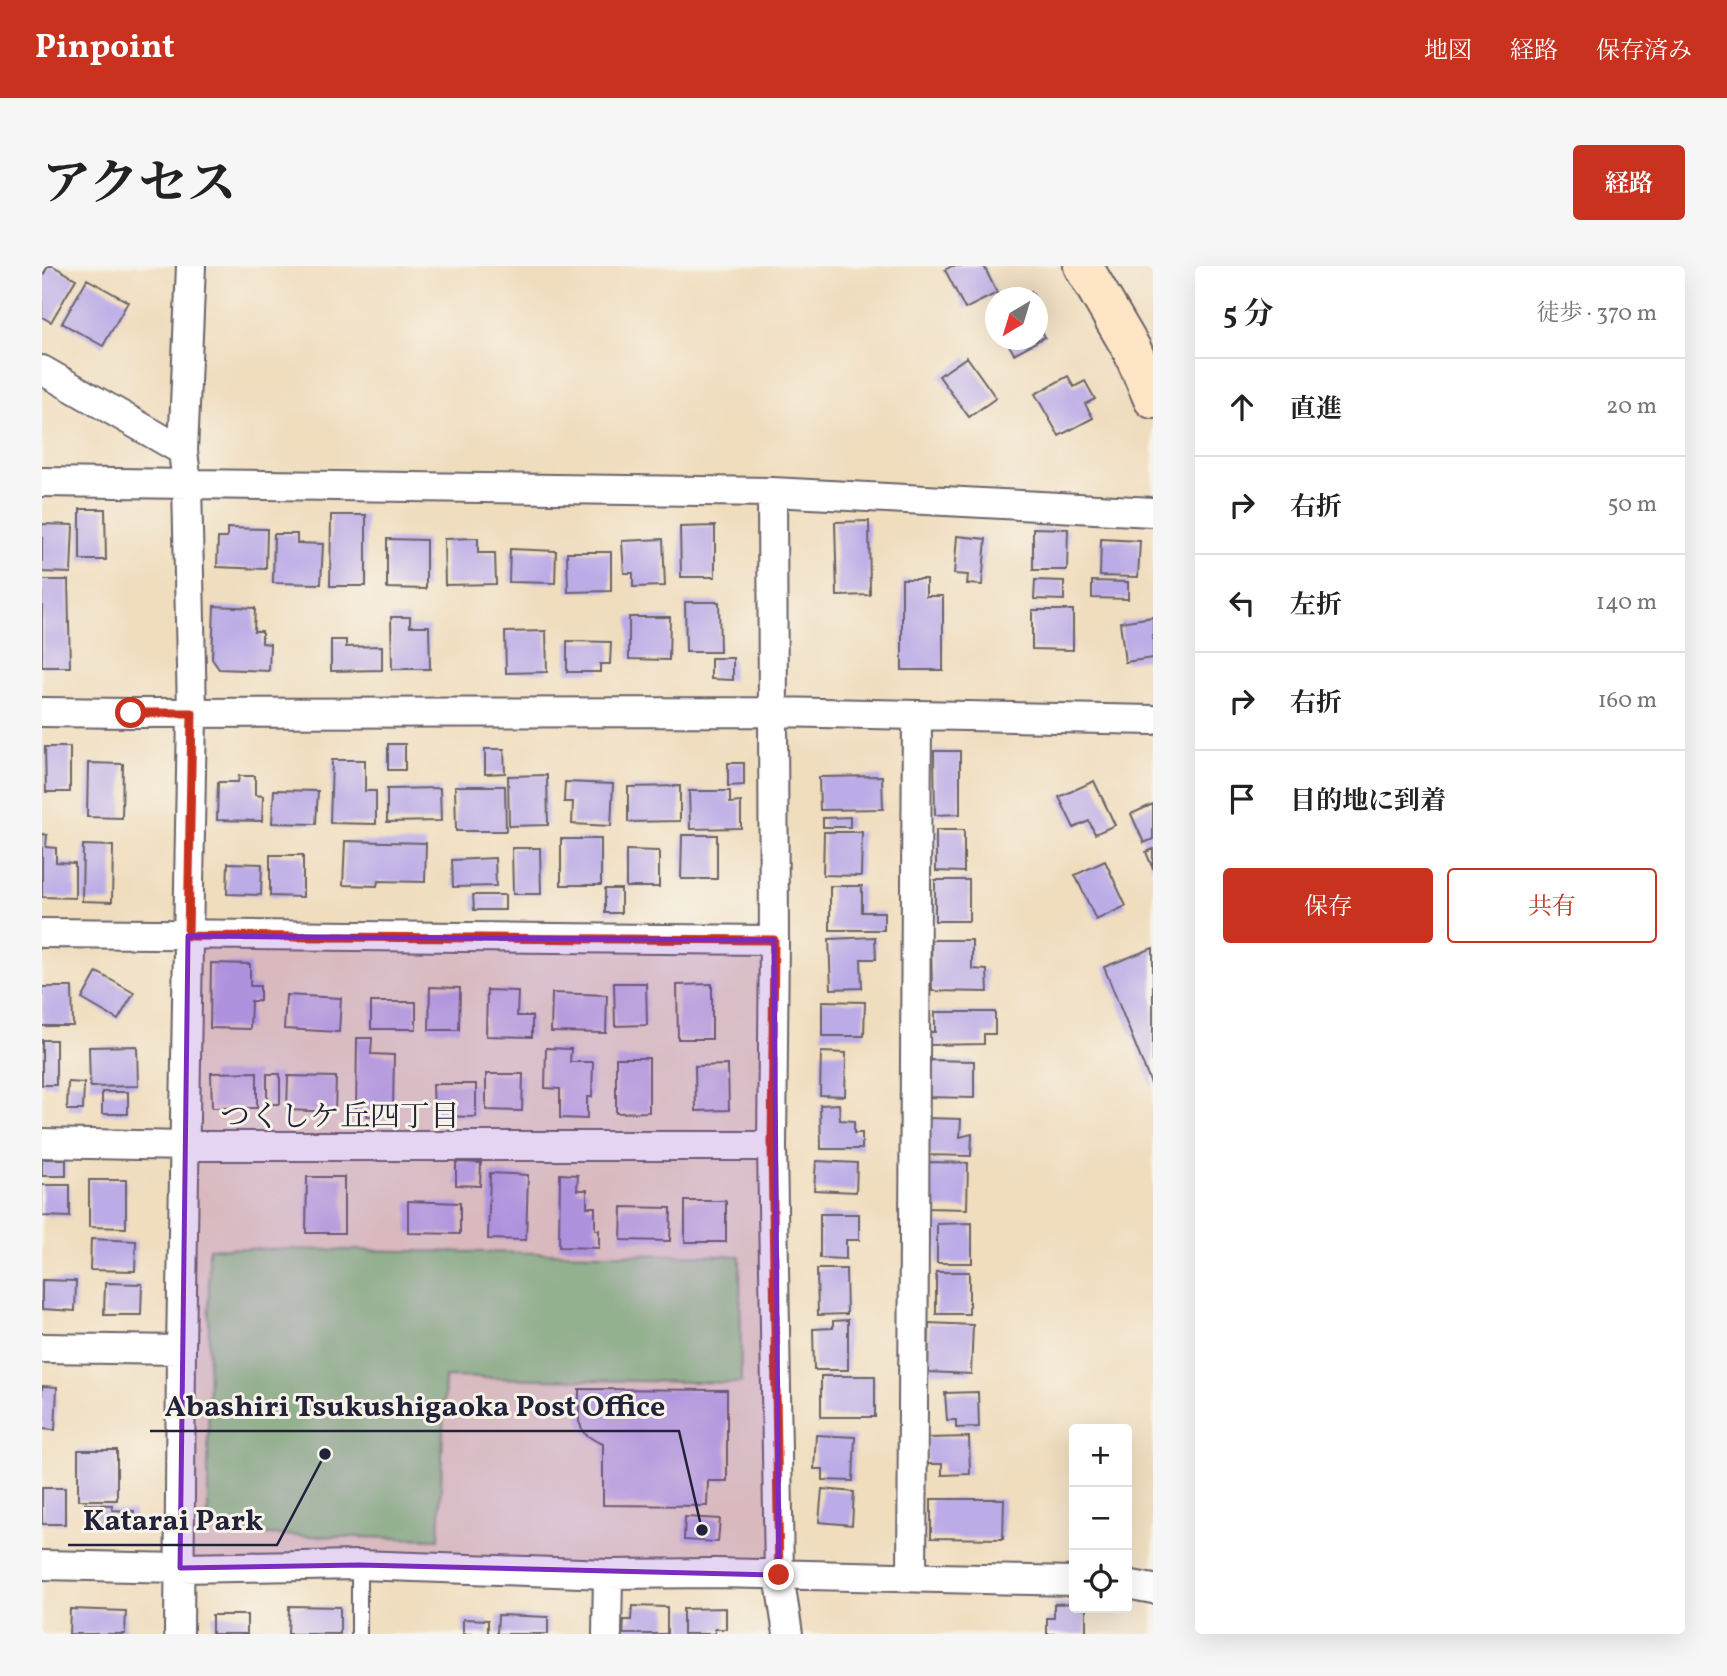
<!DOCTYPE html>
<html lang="ja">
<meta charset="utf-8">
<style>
:root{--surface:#fff;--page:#f6f6f6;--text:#222;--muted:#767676;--line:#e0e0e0;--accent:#c8321e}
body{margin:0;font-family:Vollkorn,"Noto Serif JP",serif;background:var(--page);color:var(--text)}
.controls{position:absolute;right:21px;bottom:21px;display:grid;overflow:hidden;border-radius:7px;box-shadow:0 7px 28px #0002}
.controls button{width:63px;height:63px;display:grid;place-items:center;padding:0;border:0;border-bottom:2px solid var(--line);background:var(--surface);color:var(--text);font:35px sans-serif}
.compass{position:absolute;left:943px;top:21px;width:63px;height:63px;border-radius:50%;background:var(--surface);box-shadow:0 7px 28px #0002;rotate:218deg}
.stop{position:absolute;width:21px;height:21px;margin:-16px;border:5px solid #c8321e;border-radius:50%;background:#fff}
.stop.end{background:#c8321e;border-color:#fff;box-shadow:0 2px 7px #0008}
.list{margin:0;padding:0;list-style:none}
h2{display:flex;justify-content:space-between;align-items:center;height:91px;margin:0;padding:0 28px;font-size:30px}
h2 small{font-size:23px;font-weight:400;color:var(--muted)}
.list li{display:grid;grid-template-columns:46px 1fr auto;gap:21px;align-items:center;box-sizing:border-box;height:98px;padding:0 28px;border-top:2px solid var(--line)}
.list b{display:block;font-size:26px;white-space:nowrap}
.list em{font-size:23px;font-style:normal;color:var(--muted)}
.actions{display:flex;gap:14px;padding:21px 28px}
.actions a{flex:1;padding:16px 0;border:2px solid var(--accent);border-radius:7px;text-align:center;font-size:24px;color:var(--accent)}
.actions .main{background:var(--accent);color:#fff}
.icon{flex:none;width:38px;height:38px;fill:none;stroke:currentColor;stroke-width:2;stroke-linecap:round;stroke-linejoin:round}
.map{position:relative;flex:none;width:1111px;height:1368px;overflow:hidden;border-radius:7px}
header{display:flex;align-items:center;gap:42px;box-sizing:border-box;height:98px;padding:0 35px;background:var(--accent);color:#fff}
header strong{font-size:33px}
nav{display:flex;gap:38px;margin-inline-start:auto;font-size:24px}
.intro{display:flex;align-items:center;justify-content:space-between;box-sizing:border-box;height:168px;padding:0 42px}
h1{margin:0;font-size:49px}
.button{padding:18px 32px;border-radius:7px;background:var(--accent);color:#fff;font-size:24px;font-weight:700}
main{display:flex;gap:42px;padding:0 42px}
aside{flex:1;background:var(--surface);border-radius:7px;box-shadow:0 7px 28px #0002}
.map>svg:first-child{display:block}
.green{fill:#9ad284;stroke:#5e7a60;stroke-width:2}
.building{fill:#bbace7}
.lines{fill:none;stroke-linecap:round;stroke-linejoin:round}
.lane-casing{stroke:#6a6369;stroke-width:18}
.street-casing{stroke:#6a6369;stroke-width:32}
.secondary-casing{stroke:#6a6369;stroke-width:42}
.lane{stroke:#fff;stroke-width:14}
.street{stroke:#fff;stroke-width:28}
.secondary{stroke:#fee5c5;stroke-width:38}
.route{stroke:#c8321e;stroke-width:9}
.marked{fill:#7b2cbf;fill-opacity:0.2;stroke:#7b2cbf;stroke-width:5;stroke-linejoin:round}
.labels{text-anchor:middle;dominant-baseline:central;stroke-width:6;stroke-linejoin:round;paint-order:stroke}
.neighbourhood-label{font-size:30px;fill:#22223b;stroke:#f7f3e8}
.leader{fill:none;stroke:#22223b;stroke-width:2.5}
.callout-dot{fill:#22223b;stroke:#f7f3e8;stroke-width:2.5}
.callout-label{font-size:30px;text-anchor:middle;font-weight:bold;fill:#22223b;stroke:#f7f3e8;stroke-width:6;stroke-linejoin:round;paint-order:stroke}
</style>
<header>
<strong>Pinpoint</strong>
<nav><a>地図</a><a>経路</a><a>保存済み</a></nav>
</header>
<div class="intro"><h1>アクセス</h1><a class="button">経路</a></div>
<main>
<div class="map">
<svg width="1111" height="1368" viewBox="0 0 1111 1368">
<rect width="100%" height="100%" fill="#f7f3e8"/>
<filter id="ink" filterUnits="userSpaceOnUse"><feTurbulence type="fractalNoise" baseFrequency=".0143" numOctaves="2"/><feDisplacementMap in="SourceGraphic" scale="14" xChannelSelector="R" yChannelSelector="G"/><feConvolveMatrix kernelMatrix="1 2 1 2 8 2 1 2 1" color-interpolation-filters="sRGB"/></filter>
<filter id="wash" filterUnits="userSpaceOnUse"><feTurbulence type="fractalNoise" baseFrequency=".00686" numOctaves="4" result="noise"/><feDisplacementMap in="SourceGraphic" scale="28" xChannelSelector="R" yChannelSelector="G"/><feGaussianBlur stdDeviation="1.57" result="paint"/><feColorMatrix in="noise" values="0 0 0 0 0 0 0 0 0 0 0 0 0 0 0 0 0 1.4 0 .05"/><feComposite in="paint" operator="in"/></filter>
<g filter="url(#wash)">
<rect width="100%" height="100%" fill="#f0ddbe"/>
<path class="green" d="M 167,982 L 698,990 L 699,1117 L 403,1111 L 397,1273 L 178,1268 L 166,1259 Z"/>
<g id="blocks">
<path class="building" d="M 6,0 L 11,0 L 34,13 L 9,56 L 0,51 L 0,11 Z
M 910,0 L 942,0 L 955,27 L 923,43 L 903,4 Z
M 45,13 L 86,36 L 61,80 L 20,57 Z
M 989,25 L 993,32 L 977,32 Z
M 996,56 L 1003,71 L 972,88 L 964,74 L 996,74 Z
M 925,91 L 954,132 L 927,151 L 897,110 Z
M 1026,110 L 1032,121 L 1043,115 L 1053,133 L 1043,138 L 1051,152 L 1017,170 L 993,128 Z
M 38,243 L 63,243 L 64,294 L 38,294 Z
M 289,249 L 324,249 L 324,320 L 288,320 Z
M 827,255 L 828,329 L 795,330 L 793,256 Z
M 0,258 L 31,259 L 29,307 L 0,306 Z
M 673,260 L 673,311 L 639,311 L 638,261 Z
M 185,262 L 225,263 L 224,303 L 175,301 L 176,272 L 185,272 Z
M 991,262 L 1026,263 L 1025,304 L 991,304 Z
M 232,268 L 255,268 L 255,277 L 281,278 L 279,318 L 231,317 Z
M 915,270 L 944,273 L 940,319 L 925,318 L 926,309 L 912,308 Z
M 436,272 L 436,287 L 453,287 L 454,318 L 403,319 L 402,273 Z
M 345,273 L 384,274 L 384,323 L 345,322 Z
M 621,273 L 623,320 L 591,321 L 591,307 L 582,307 L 580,275 Z
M 1059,273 L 1098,275 L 1096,311 L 1058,310 Z
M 468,283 L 514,285 L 513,317 L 467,316 Z
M 525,286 L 569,286 L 569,325 L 526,326 Z
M 860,313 L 884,313 L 884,330 L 901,330 L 901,404 L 860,404 Z
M 0,314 L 26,314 L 28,401 L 0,401 Z
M 993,314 L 1022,315 L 1022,334 L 992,333 Z
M 1050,315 L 1086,316 L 1086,333 L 1050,332 Z
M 643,336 L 677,336 L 678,386 L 644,386 Z
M 172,340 L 213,342 L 212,365 L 220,365 L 220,377 L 228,378 L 227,405 L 177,403 L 170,393 Z
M 990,344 L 1031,344 L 1031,384 L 990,383 Z
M 349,351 L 368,351 L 368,360 L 387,360 L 388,403 L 350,403 Z
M 587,351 L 628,351 L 627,394 L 587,393 Z
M 1111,351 L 1111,392 L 1083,396 L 1078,356 Z
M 504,365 L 505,406 L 464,407 L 463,366 Z
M 289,374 L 304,374 L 304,381 L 340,380 L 340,404 L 289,405 Z
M 525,375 L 569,376 L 568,398 L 558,398 L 558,406 L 525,406 Z
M 669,392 L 691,392 L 691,414 L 669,413 Z
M 346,478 L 363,478 L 363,504 L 346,504 Z
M 3,481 L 28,481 L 28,526 L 4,526 Z
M 443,483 L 462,483 L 463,507 L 443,508 Z
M 892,485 L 918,485 L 918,548 L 893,549 Z
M 290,494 L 323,494 L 323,525 L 334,525 L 334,558 L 288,557 Z
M 46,497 L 81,498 L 80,552 L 45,551 Z
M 686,497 L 702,497 L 702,519 L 686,520 Z
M 505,509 L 506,559 L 467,560 L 466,510 Z
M 197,510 L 213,510 L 213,529 L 221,530 L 220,555 L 175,554 L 176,516 L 196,516 Z
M 840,510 L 841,543 L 778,544 L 777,511 Z
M 1052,515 L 1073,559 L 1053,568 L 1047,555 L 1032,562 L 1017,531 Z
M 523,516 L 571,518 L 569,560 L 530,558 L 531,536 L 522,536 Z
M 413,520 L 463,520 L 464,565 L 414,565 Z
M 638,520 L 638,555 L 586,556 L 586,521 Z
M 398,522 L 399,555 L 345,556 L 345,523 Z
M 232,524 L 276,525 L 274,558 L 230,557 Z
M 647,525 L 688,525 L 688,537 L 699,536 L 699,562 L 648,563 Z
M 1111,538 L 1111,573 L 1102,577 L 1089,548 Z
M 808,551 L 808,561 L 781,561 L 781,552 Z
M 894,564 L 922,564 L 922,606 L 894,605 Z
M 782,566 L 820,566 L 819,610 L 781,609 Z
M 0,568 L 5,569 L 4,581 L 14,582 L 14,596 L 33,597 L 33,632 L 0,631 Z
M 640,569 L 675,569 L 675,613 L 639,613 Z
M 519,573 L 559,573 L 559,619 L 519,619 Z
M 303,575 L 384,577 L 383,616 L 336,615 L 335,620 L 301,619 Z
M 41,579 L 71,580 L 70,636 L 40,635 Z
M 470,582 L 498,582 L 499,628 L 471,628 Z
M 1111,583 L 1111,603 L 1104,586 Z
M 584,584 L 617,585 L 617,621 L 584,621 Z
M 228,589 L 261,589 L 261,631 L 228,630 Z
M 453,592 L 454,620 L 411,621 L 410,594 Z
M 1063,595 L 1084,640 L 1054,654 L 1033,609 Z
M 186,597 L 220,598 L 219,629 L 185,628 Z
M 893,614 L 927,614 L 927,655 L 893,655 Z
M 788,620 L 820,620 L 820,646 L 842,646 L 842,664 L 788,664 Z
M 563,623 L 579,623 L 579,647 L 563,647 Z
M 431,629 L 463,629 L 463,644 L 432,644 Z
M 833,671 L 834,693 L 819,693 L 820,722 L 789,723 L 787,673 Z
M 889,674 L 930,674 L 930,703 L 945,704 L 946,726 L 890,725 Z
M 1111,682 L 1111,823 L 1062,701 Z
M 169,697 L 208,698 L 208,720 L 218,720 L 218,735 L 209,735 L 208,763 L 168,762 Z
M 55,706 L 92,727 L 76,754 L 40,733 Z
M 572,717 L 604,717 L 605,759 L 573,760 Z
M 670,718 L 670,773 L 636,773 L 635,719 Z
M 0,721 L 30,721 L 31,760 L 0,760 Z
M 388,721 L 418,722 L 417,764 L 387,764 Z
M 445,724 L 476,725 L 475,750 L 490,750 L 490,771 L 444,770 Z
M 510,727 L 565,729 L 564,767 L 509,766 Z
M 244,729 L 299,732 L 297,766 L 242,763 Z
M 780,735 L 823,736 L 822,770 L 780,770 Z
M 329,736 L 374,736 L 374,763 L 329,763 Z
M 893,746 L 953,746 L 953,768 L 942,768 L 942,778 L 886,779 L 885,766 L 893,766 Z
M 315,772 L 330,772 L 329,788 L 352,789 L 351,844 L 341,844 L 341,850 L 325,850 L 325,846 L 314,845 Z
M 0,774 L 14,774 L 14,819 L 0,819 Z
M 95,780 L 96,820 L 48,821 L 47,781 Z
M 504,782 L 529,783 L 528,796 L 551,796 L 550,831 L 545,831 L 545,853 L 518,852 L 518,823 L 503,822 Z
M 779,786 L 804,787 L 803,830 L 778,829 Z
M 574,792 L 607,792 L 607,846 L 574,847 Z
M 883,794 L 932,795 L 932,832 L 882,831 Z
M 686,799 L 687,844 L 654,845 L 653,800 Z
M 215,806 L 215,842 L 170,842 L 169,807 Z
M 225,808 L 238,808 L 238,838 L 225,838 Z
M 444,808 L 481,808 L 480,845 L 444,844 Z
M 246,810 L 294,811 L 293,846 L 245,844 Z
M 26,816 L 42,817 L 41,844 L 25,844 Z
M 391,818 L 434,818 L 434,851 L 392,850 Z
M 60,826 L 86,826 L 86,848 L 60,848 Z
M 797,838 L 798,854 L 812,855 L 812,867 L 820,867 L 820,883 L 779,883 L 778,839 Z
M 884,852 L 919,853 L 918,871 L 930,868 L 929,890 L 883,889 Z
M 0,893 L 24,893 L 24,910 L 0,910 Z
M 774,895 L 815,897 L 814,926 L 772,924 Z
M 414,896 L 439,897 L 438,920 L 414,919 Z
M 886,896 L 926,897 L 925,943 L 885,942 Z
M 448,907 L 486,909 L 484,974 L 446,973 Z
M 518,908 L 536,909 L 535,924 L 545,924 L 545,941 L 553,941 L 553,964 L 557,964 L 557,982 L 517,981 Z
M 265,911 L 302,911 L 302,967 L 264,967 Z
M 47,914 L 84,914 L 84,962 L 47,961 Z
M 0,919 L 28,919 L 28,951 L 0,950 Z
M 366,935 L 418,937 L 418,968 L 366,967 Z
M 643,935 L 684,935 L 684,976 L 643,976 Z
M 580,941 L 629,942 L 628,975 L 579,974 Z
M 778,948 L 817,948 L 817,974 L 804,974 L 804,993 L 778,992 Z
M 930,957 L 930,997 L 895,997 L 895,958 Z
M 49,973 L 94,975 L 93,1005 L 48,1004 Z
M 775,1003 L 804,1003 L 805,1048 L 776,1049 Z
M 894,1006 L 927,1006 L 927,1048 L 894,1048 Z
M 0,1014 L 34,1015 L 33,1045 L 0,1043 Z
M 63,1017 L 100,1018 L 99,1049 L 62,1049 Z
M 806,1054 L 806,1104 L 772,1104 L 771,1063 L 791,1062 L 791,1055 Z
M 887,1057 L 931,1059 L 929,1108 L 886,1106 Z
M 779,1110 L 833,1110 L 833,1151 L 779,1151 Z
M 0,1120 L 15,1121 L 13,1164 L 0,1163 Z
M 537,1123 L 685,1124 L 685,1215 L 666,1215 L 665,1240 L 561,1239 L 561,1178 L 552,1174 L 542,1167 L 537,1156 Z
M 936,1126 L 937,1161 L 914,1162 L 914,1154 L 905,1154 L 903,1127 Z
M 774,1169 L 813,1171 L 811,1215 L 781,1214 L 781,1203 L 772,1203 Z
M 927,1171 L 928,1208 L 900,1209 L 900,1198 L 885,1198 L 884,1172 Z
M 36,1184 L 75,1184 L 75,1234 L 36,1234 Z
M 0,1222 L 23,1222 L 23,1258 L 0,1258 Z
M 780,1223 L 812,1226 L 810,1259 L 777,1256 Z
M 889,1233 L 962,1233 L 961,1273 L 889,1272 Z
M 43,1238 L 70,1239 L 70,1244 L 92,1245 L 92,1260 L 43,1258 Z
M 643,1251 L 678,1253 L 676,1276 L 642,1274 Z
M 1032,1337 L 1032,1342 L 1044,1342 L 1044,1368 L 1005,1368 L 1005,1352 L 1012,1352 L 1012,1338 Z
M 247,1340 L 298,1341 L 298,1368 L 246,1368 Z
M 590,1340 L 625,1341 L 625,1368 L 581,1368 L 582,1354 L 589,1354 Z
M 684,1342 L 684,1363 L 673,1363 L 673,1368 L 641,1368 L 641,1343 Z
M 28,1343 L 84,1345 L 83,1368 L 27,1368 Z
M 170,1349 L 205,1349 L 205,1368 L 170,1368 Z
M 456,1349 L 506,1351 L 506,1368 L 455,1368 Z
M 421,1353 L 446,1354 L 446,1368 L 421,1368 Z"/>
</g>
</g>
<g filter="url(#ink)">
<use href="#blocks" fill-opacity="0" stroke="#6a6369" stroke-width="2"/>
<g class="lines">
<g class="lane-casing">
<path id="lane" d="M 317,1368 L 317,1299"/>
</g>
<g class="street-casing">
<path id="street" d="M 0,104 L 141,185
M 0,216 L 730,226 L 1111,246
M 730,226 L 732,674 L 730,880 L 737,1309 L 746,1368
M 0,446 L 89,447 L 732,446 L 1111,454
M 0,667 L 732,674
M 0,877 L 143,880 L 730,880
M 0,1082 L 139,1084
M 0,1299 L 138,1302 L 317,1299 L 566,1308 L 673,1307 L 1032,1315
M 870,1311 L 875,449
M 1085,1318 L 1111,1323
M 137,1368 L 139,1084 L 150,447 L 145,218 L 141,185 L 149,0
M 565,1368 L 566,1308"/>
</g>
<g class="secondary-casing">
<path id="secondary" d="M 1041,0 L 1090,84 L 1111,133"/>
</g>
<use href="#lane" class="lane"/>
<use href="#street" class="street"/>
<use href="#secondary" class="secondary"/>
</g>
</g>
<g class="lines" filter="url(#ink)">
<path class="route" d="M 89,447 L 150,447 L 146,670 L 732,674 L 730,880 L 737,1309"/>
</g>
<path class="marked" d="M 146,670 L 732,674 L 737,1309 L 317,1299 L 138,1302 Z"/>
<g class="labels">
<g class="neighbourhood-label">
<text x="298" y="852">つくしケ丘四丁目</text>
</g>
</g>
<path class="leader" d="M660 1264L637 1165H108M283 1188L235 1279H26"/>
<g class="callout-dot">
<circle cx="660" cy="1264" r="7"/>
<circle cx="283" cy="1188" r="7"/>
</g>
<g class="callout-label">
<text x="373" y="1150">Abashiri Tsukushigaoka Post Office</text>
<text x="131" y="1264">Katarai Park</text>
</g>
</svg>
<div class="controls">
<button>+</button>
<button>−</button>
<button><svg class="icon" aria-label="locate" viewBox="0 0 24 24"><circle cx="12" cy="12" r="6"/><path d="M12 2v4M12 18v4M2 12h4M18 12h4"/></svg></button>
</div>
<svg class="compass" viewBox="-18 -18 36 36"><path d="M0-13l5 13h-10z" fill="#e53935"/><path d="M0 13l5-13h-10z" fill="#767676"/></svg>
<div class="stop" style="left:89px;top:447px"></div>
<div class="stop end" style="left:737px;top:1309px"></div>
</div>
<aside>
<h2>5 分<small>徒歩 · 370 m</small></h2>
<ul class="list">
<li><svg class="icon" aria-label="ahead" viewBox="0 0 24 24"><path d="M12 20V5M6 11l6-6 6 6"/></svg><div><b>直進</b></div><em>20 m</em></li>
<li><svg class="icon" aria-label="right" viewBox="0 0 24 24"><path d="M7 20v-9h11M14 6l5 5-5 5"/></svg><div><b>右折</b></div><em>50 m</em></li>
<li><svg class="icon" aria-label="left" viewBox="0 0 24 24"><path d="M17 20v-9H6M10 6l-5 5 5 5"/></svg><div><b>左折</b></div><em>140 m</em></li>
<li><svg class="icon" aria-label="right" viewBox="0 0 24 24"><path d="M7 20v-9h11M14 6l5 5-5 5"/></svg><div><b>右折</b></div><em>160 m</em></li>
<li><svg class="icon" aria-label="arrive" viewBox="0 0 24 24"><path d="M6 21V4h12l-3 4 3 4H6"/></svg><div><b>目的地に到着</b></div></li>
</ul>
<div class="actions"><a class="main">保存</a><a>共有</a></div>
</aside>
</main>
